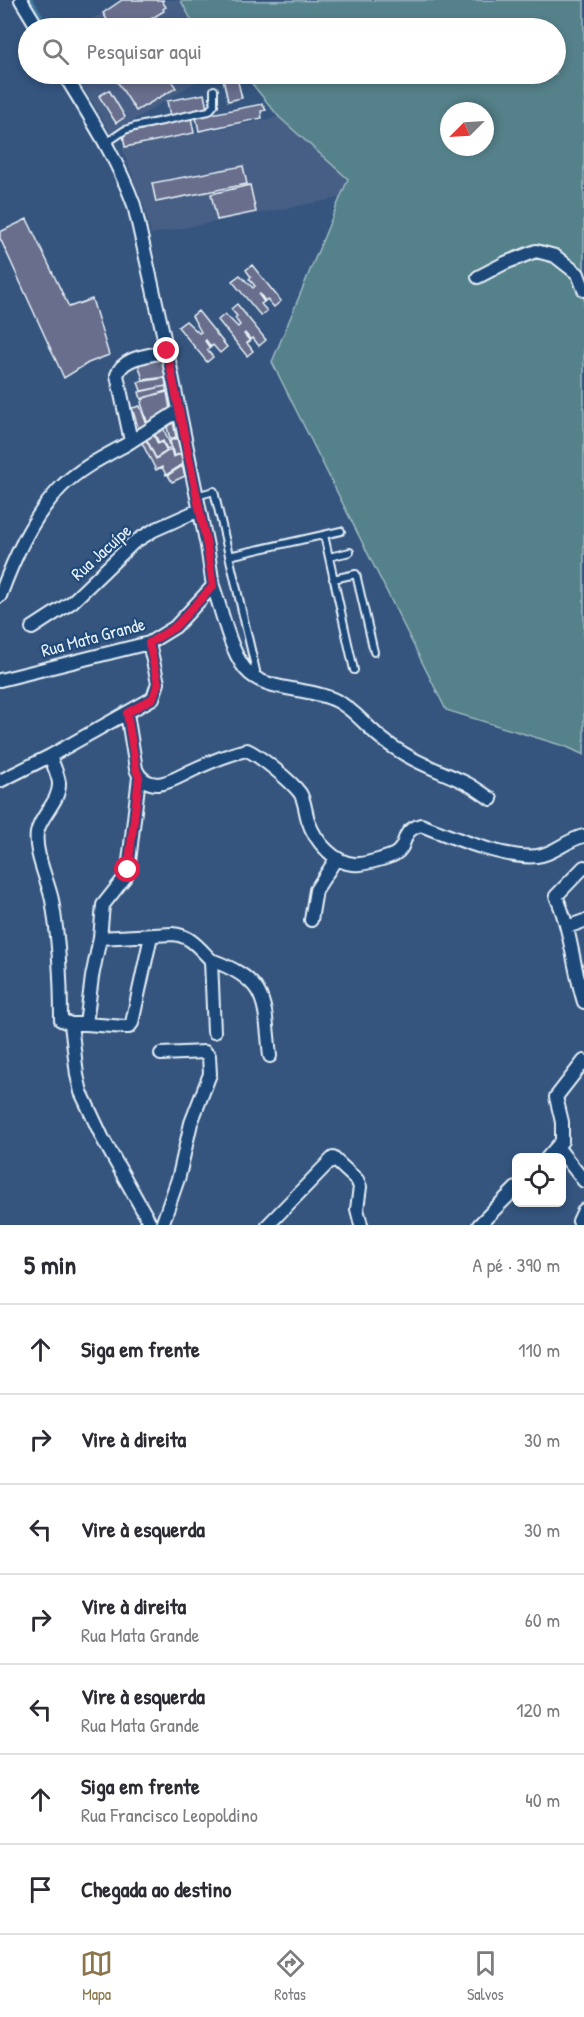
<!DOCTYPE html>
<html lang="pt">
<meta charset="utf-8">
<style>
:root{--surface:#fff;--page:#f2f2f3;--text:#2b2b33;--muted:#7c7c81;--line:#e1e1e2;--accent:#8a764a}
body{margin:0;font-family:"Patrick Hand",sans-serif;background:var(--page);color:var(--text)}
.controls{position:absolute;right:18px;bottom:18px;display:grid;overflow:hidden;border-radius:9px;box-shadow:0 3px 9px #0003}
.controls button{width:54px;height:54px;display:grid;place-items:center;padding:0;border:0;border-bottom:2px solid var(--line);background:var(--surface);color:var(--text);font:30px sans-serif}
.compass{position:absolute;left:440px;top:102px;width:54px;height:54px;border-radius:50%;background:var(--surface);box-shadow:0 3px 9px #0003;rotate:246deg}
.stop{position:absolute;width:18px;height:18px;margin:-14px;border:4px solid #e11d48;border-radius:50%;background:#fff}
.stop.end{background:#e11d48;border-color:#fff;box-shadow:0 2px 6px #0008}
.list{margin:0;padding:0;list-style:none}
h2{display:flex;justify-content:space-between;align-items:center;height:78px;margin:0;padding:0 24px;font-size:26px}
h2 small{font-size:20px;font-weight:400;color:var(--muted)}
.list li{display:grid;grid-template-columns:39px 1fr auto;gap:18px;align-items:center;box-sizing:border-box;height:90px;padding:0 24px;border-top:2px solid var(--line)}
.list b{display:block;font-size:22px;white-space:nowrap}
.list p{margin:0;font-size:20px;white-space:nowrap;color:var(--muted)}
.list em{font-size:20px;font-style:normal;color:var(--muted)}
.icon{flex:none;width:33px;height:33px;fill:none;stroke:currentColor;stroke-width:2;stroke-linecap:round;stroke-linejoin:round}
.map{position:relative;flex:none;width:584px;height:1225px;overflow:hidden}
.search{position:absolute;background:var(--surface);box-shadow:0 3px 9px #0003;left:18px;right:18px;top:18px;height:66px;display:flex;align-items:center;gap:15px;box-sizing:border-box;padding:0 21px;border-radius:33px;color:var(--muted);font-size:22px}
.sheet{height:708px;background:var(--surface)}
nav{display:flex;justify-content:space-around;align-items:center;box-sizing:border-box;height:84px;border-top:2px solid var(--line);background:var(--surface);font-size:16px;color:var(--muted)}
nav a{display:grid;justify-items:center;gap:3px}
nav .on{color:var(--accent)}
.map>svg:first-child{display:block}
.built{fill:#475f85}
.green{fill:#54818a;stroke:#9eb9c1;stroke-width:1.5;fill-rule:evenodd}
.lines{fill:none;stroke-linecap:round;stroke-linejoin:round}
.canal{stroke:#3f779a;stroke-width:10}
.building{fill:#676e8b;stroke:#e8f1f8;stroke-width:1.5}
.service-casing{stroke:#e8f1f8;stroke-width:10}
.minor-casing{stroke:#e8f1f8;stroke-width:16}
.service{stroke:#1f4a7a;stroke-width:6}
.minor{stroke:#1f4a7a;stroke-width:12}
.route{stroke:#e11d48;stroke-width:8}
.labels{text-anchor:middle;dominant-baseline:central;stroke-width:4.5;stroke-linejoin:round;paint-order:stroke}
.street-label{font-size:18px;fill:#e8f1f8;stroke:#1f4a7a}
</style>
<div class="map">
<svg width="584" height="1225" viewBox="0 0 584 1225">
<rect width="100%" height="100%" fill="#35557f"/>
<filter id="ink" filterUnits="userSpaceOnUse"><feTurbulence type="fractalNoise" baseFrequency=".0167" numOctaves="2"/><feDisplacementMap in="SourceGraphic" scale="12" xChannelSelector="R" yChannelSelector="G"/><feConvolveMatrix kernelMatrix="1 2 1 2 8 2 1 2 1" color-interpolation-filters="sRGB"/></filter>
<g filter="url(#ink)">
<path class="built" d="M 122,0 L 181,0 L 196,28 L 79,28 Z
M 76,74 L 209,74 L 111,134 Z
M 279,117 L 348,179 L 339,198 L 151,234 L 144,206 L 122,148 Z"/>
<path class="green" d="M 584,0 L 584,755 L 567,747 L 446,710 L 272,362 L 348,179 L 279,117 L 244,74 L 556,74 L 556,28 L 196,28 L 181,1 ZM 449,111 L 485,111 L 485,147 L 449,147 Z"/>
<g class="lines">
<path class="canal" d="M 28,0 L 38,16"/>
</g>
<path class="building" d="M 122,0 L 164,0 L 162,1 L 166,7 L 163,9 L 164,11 L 136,28 L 112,28 L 103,13 Z
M 122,74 L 167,74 L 176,88 L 136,111 L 115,78 Z
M 222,74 L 236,74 L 242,98 L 228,101 Z
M 109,90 L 125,117 L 116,123 L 99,96 Z
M 204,94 L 207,109 L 170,116 L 167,101 Z
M 262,104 L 266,110 L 261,111 L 262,118 L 199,131 L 196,117 Z
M 191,118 L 194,133 L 125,147 L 123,134 Z
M 243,166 L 247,184 L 156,202 L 152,183 Z
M 250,185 L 256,212 L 217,220 L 211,194 Z
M 27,219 L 69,307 L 92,299 L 109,355 L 88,363 L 64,378 L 0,238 L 0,232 Z
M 252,265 L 281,301 L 274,307 L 267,299 L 265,301 L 260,294 L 259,295 L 264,302 L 261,304 L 267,311 L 261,316 L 232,281 L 240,275 L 253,288 L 255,286 L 249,279 L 251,277 L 246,270 Z
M 237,304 L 266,340 L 259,346 L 253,338 L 251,340 L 245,333 L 244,334 L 250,341 L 247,343 L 253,351 L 247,356 L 218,320 L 225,314 L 238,327 L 240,325 L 235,318 L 237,316 L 231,309 Z
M 198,311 L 227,347 L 220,353 L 213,345 L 211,347 L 206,340 L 205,341 L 210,348 L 207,350 L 213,357 L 207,362 L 178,327 L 186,321 L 199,333 L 201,332 L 192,316 Z
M 162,357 L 166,377 L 143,380 L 138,363 Z
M 165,378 L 166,386 L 141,391 L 138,382 Z
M 166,386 L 166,391 L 141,399 L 139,392 Z
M 167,392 L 170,409 L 168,413 L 148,425 L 141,402 L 146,397 Z
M 140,406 L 147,425 L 139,430 L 132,408 Z
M 173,422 L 176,437 L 170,439 L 166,423 Z
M 163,427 L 171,447 L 167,449 L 163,441 L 159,443 L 154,432 Z
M 153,434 L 158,444 L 162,442 L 167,451 L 156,458 L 146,438 Z
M 177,438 L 181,453 L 174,456 L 170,441 Z
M 146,440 L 156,459 L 171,449 L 173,457 L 181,454 L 184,463 L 166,475 L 162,467 L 156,470 L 142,443 Z
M 182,466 L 185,476 L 172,482 L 168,475 Z"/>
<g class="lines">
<g class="service-casing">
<path id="service" d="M 106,143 L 125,130 L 134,127 L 209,111 L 214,105 L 214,90
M 196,496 L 214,491 L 256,671
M 324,535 L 354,670
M 229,556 L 341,531
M 329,557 L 350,552
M 333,579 L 356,574 L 374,652"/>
</g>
<g class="minor-casing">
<path id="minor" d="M 21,0 L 38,28
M 478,277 L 505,263 L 536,251 L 555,256 L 578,274 L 584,290
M 131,441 L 117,375 C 123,356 150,356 167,351
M 213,586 C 222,610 231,658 250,674 C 272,692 310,687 337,701 C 351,708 361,720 372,730 C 381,739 391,746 401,752 C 421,765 443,772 464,782 C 473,786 482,793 491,799
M 0,596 C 14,558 32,517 61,487 C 79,469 105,456 127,444 C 144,433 161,422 178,411
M 32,628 L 72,602 L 133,543 L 154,530 L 199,510
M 0,680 L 149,643 L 175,627 L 213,586 L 207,546 L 167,351 L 134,205 C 117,158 90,117 64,74
M 127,713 L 136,769 C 140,779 147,784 158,784 C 170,783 182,775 193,770 C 210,762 228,754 247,750 C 260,756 291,781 300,793 C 305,801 305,811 308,820 C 314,840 336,867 360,864 C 368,863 388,858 395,854 C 409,846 399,831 421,825 C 449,836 514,863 542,855 C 557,851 569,839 584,836
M 50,756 C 53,765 58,774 59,783 C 60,802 40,815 37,833 C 34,852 48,881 52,900 C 59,941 61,979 61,1020 L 71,1024 L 77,1075 L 81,1092 L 103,1139 L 151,1225
M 0,781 L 50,756 L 153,698 L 158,683 L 149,643
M 584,867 L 556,896 C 571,929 573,967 584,1002
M 311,920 L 316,890 L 336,859
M 567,927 L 584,921
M 100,938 L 172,934 C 190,935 199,948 211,960 L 214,1032
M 211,960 C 269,981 264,1001 270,1056
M 71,1024 L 86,1024 L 92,977 L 100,938 L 103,905 L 126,876 L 128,870 L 139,777
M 86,1024 L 125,1027 L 129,1027 L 132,1023 L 151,936
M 161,1054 L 205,1052 L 209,1056 L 210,1074 L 191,1123 L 179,1176 L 162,1225
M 558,1148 L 584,1181
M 547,1158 L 562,1141 L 562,1122 L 556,1097 L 584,1061
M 579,1221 L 584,1210
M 268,1225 L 333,1158 L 357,1180 L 360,1187 L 357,1209 L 361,1225
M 479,1225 L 516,1188"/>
</g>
<use href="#service" class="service"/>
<use href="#minor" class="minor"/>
</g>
</g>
<g class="lines" filter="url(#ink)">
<path class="route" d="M 128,870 L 139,777 L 136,769 L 127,713 L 153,698 L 158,683 L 149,643 L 175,627 L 213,586 L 207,546 L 167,351"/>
</g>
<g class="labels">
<g class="street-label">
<text transform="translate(101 552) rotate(-42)">Rua Jacuípe</text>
<text transform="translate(93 637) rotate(-15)">Rua Mata Grande</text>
</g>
</g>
</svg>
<div class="controls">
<button><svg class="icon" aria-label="locate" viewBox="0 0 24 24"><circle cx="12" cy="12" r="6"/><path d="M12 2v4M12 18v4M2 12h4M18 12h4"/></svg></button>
</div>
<svg class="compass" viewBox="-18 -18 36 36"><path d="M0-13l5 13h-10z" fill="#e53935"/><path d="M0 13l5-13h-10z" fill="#7c7c81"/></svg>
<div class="stop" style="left:128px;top:870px"></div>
<div class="stop end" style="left:167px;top:351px"></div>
<div class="search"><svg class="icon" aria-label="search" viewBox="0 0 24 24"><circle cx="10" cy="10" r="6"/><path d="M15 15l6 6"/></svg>Pesquisar aqui</div>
</div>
<section class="sheet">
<h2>5 min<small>A pé · 390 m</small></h2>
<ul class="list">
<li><svg class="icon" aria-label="ahead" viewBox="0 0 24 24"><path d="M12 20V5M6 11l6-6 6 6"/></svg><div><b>Siga em frente</b></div><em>110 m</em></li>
<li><svg class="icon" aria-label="right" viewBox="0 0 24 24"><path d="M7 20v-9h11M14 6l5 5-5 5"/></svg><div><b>Vire à direita</b></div><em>30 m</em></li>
<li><svg class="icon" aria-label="left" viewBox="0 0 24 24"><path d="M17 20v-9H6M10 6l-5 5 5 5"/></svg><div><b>Vire à esquerda</b></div><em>30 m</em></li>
<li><svg class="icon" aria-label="right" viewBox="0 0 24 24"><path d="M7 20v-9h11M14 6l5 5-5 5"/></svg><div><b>Vire à direita</b><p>Rua Mata Grande</p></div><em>60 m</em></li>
<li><svg class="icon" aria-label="left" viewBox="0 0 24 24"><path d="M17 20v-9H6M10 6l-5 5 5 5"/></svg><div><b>Vire à esquerda</b><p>Rua Mata Grande</p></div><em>120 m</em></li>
<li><svg class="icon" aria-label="ahead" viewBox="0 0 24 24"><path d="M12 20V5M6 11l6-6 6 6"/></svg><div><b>Siga em frente</b><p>Rua Francisco Leopoldino</p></div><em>40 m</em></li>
<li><svg class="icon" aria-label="arrive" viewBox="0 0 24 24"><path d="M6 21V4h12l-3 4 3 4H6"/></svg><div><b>Chegada ao destino</b></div></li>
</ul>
</section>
<nav>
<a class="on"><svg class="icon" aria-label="map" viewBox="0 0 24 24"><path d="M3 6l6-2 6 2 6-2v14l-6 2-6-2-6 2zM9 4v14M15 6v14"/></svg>Mapa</a>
<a><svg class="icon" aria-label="directions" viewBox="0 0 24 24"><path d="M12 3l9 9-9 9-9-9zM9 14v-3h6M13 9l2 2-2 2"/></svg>Rotas</a>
<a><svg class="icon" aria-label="saved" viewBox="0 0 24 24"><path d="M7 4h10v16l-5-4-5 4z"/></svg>Salvos</a>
</nav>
